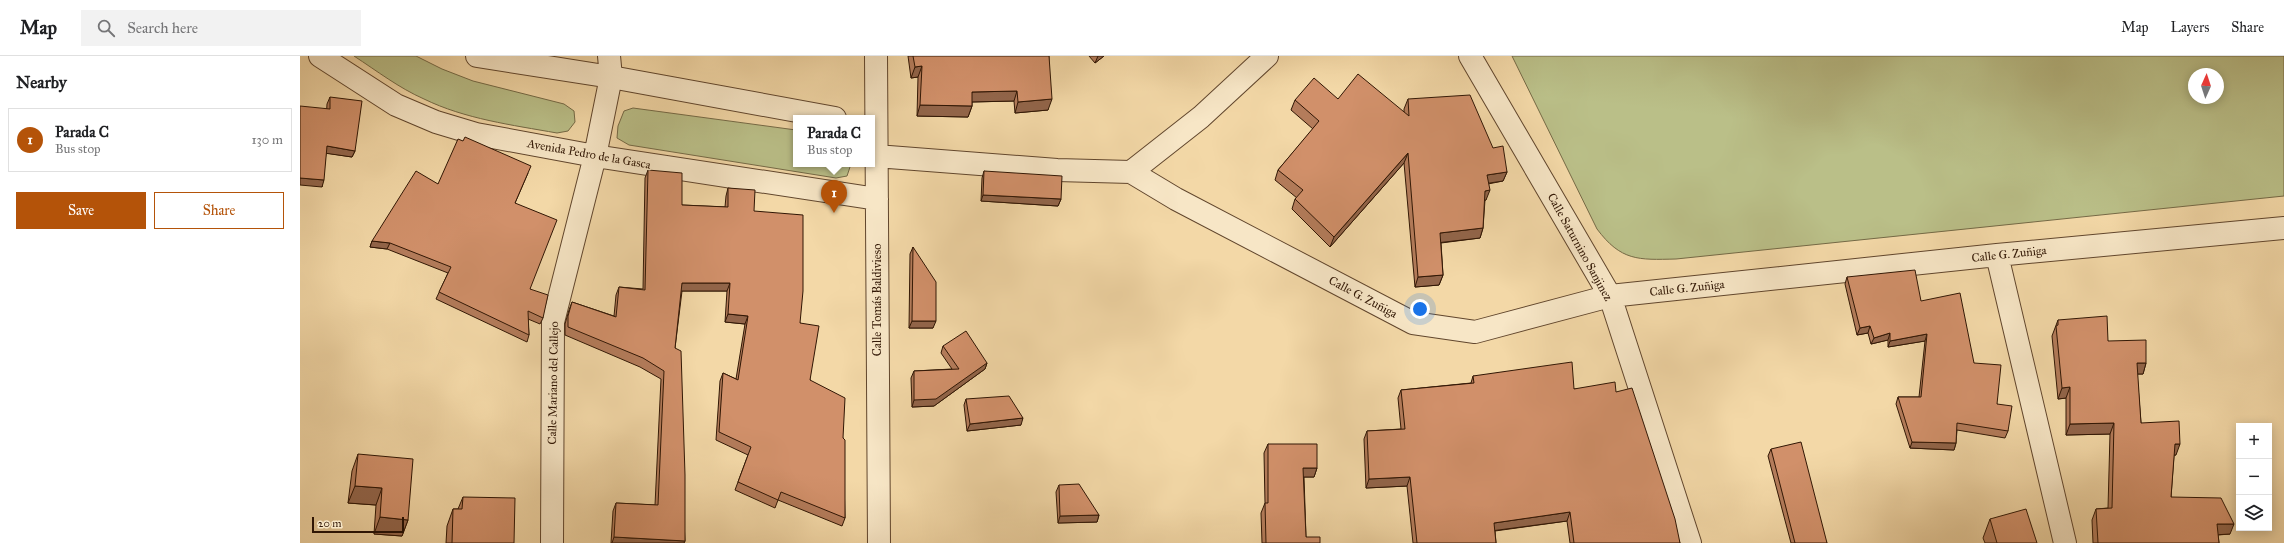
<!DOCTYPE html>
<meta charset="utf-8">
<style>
:root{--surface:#fff;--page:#f2f2f2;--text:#202124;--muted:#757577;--line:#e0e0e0;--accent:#b45309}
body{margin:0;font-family:"IM FELL Great Primer",serif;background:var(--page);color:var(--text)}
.controls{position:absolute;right:12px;bottom:12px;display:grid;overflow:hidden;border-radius:0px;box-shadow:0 2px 10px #0003}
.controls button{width:36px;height:36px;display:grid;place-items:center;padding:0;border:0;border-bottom:1px solid var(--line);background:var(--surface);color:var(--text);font:20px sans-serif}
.compass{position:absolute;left:1888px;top:12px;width:36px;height:36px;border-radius:50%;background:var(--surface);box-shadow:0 2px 10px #0003;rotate:3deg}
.scale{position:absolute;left:12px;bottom:10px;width:92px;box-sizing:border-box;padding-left:4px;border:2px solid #301604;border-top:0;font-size:11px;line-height:14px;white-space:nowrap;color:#301604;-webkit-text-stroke:3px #f7e6c6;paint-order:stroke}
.you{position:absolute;left:1120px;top:253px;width:14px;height:14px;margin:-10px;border:3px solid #fff;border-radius:50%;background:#1a73e8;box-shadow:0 0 0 6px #1a73e833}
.badge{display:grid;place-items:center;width:26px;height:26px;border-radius:50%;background:var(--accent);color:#fff;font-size:13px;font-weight:700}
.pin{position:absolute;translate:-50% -33px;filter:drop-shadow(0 1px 2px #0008)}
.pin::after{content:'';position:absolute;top:21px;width:14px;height:12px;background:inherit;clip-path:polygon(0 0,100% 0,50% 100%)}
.popup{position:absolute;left:493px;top:59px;width:82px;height:52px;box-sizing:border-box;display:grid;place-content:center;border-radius:0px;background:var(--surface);filter:drop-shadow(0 1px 3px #0005);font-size:13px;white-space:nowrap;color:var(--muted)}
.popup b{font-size:15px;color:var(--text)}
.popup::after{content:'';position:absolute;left:50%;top:100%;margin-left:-8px;border:8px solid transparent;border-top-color:var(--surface)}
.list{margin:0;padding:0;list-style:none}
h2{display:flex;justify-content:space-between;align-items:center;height:52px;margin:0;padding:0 16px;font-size:17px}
h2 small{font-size:13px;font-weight:400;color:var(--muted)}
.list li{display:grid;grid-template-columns:26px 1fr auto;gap:12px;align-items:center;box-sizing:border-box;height:64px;margin:0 8px 8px;padding:0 8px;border:1px solid var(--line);border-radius:0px}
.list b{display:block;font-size:15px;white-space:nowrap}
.list p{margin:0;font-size:13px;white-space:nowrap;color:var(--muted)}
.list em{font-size:13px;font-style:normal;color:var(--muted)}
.actions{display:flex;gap:8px;padding:12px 16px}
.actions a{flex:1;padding:9px 0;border:1px solid var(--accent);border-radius:0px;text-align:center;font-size:14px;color:var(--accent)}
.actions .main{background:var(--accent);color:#fff}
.icon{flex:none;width:22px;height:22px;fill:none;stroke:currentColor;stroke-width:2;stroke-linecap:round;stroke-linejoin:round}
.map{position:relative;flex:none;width:1984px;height:487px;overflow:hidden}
header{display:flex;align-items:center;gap:24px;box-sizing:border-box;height:56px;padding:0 20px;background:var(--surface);border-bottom:1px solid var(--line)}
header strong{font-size:19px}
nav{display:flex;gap:22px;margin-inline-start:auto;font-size:14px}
.search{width:280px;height:36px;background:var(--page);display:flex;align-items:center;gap:10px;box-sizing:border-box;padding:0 14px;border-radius:0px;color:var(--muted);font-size:15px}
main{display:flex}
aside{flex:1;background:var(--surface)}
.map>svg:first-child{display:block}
.green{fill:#babf88;stroke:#756a46;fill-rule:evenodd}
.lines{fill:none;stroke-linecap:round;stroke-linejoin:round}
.minor-casing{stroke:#61462d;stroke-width:24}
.minor{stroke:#f7e6c6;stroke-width:22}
.wall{fill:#b47c5b;stroke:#301604}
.shaded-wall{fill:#92654a;stroke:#301604}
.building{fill:#d1906a;stroke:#301604}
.labels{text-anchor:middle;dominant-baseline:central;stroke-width:3;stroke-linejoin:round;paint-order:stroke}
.street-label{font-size:12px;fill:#301604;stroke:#f7e6c6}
</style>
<header>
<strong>Map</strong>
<div class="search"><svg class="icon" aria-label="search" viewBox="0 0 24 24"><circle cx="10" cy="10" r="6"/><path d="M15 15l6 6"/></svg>Search here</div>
<nav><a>Map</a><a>Layers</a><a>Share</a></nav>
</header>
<main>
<aside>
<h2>Nearby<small></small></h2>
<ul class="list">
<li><span class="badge">1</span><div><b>Parada C</b><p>Bus stop</p></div><em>130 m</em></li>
</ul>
<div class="actions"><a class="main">Save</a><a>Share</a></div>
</aside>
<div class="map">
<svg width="1984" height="487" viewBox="0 0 1984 487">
<rect width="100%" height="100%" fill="#f3d8a7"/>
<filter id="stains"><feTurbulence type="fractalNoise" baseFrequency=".005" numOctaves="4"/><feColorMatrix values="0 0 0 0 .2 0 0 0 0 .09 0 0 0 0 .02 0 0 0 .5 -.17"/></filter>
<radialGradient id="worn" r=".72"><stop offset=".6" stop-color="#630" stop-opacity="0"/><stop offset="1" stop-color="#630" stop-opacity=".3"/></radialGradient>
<path class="green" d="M 54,0 L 116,0 L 142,13 L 173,25 L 264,48 L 274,55 L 275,66 L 268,75 L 257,77 C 212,69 165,63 124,43 C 99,32 77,15 54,0 Z
M 1212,0 L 1984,0 L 1984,140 L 1376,203 C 1338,204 1321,205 1297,173 ZM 1894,18 L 1918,18 L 1918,42 L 1894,42 Z
M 333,52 L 496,74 L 496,108 L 551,108 L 547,120 L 536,122 L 329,89 L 317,82 L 318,70 L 324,55 Z"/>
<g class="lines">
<g class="minor-casing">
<path id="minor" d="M 20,0 L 96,49 L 136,66 L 176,78 L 295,100 L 577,143
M 177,0 L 311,21 L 535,62
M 576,0 L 579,487
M 1170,0 L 1310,240 L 1390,487
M 576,100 L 757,114 L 831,116 L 901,61 L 967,0
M 831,116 L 876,143 L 1113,267 L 1175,276 L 1310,240 L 1697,199 L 1984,172
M 1697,199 L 1765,487
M 252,487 L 253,266 L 295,100 L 311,21 L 309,0"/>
</g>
<use href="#minor" class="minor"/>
</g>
<path class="wall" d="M 608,0 L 749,0 L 748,54 L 715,57 L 714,45 L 672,46 L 672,50 L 668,61 L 617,60 L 618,21 L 611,22 Z
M 789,0 L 804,0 L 795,7 Z
M 30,41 L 55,95 L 52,101 L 26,97 L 22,131 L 27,48 Z
M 1038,43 L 1104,56 L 1104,53 L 1108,43 L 1193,92 L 1207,116 L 1203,125 L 1188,128 L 1186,144 L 1185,144 L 1183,172 L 1180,182 L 1141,187 L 1143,219 L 1139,229 L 1115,231 L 1104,107 L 1030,191 L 992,153 L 995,143 L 997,142 L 975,124 L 978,114 L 1013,73 L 991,54 L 995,44 Z
M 348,114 L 382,149 L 425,151 L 426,140 L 428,132 L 454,155 L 500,267 L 510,324 L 543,382 L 545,462 L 542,470 L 478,444 L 475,452 L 435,434 L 448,399 L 416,384 L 420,325 L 423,317 L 436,323 L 445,268 L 425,266 L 427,235 L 382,235 L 375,292 L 385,485 L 384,487 L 311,487 L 313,455 L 316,447 L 355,449 L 361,323 L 340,311 L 265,279 L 265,268 L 269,254 L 272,246 L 314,260 L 316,239 L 319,231 L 343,233 L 345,122 Z
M 684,115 L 761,143 L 758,150 L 681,145 L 682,122 Z
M 228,117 L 215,147 L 230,233 L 243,262 L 240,268 L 228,263 L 229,279 L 227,286 L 136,243 L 148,217 L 87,193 L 70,191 L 72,185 L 138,128 Z
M 613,191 L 633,272 L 609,272 L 610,198 Z
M 1547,221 L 1621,245 L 1674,307 L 1697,348 L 1708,375 L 1705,382 L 1657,374 L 1656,387 L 1654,394 L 1610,392 L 1596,348 L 1598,341 L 1619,341 L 1625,285 L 1588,291 L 1588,284 L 1571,288 L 1568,277 L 1557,279 L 1545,228 Z
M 1758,264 L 1808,285 L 1846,307 L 1843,318 L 1837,318 L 1841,367 L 1876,399 L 1874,399 L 1871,441 L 1930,478 L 1918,479 L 1919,487 L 1793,487 L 1792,464 L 1796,453 L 1808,452 L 1810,378 L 1766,379 L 1766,342 L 1758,343 L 1752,280 Z
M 643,290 L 687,307 L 685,313 L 634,350 L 612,351 L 611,322 L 614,315 L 652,313 L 641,297 Z
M 1173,320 L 1274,333 L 1316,336 L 1380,487 L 1270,487 L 1267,465 L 1195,475 L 1196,487 L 1113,487 L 1107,430 L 1066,432 L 1064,383 L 1067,375 L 1101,373 L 1098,342 L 1101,334 L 1171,327 Z
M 666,343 L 721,369 L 667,375 L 664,349 Z
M 968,388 L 1017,412 L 1014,421 L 1004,421 L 1006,481 L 1020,487 L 962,487 L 961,457 L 965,447 L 964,397 Z
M 1471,393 L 1527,487 L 1491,487 L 1468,400 Z
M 58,398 L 108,464 L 102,480 L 74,478 L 76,449 L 48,447 L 52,415 Z
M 759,429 L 799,459 L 797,466 L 758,467 L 756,436 Z
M 163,441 L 214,487 L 146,487 L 147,470 L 153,453 L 158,453 Z
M 1690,463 L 1737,487 L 1685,487 L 1683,482 Z"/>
<path class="shaded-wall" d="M 798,0 L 804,0 L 795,7 Z
M 622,10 L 618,21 L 611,22 L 615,11 Z
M 717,35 L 714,45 L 669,46 L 672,36 Z
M 752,43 L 748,54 L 715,57 L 718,46 Z
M 620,49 L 672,50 L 668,61 L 617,60 Z
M 27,90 L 55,95 L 52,101 L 24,97 Z
M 1108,97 L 1104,107 L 1030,191 L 1034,181 Z
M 1207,116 L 1203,125 L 1183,128 L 1187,119 Z
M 0,122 L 24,124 L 22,131 L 0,129 Z
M 1190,134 L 1186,144 L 1182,145 L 1185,135 Z
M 683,139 L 761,143 L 758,150 L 681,145 Z
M 1183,172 L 1180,182 L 1136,187 L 1140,177 Z
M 72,185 L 90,187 L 87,193 L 70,191 Z
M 1143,219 L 1139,229 L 1115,231 L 1118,221 Z
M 382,227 L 430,227 L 427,235 L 380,235 Z
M 428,258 L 448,260 L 445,268 L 425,266 Z
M 612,265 L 636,265 L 633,272 L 609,272 Z
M 1570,270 L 1568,277 L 1557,279 L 1560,272 Z
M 1590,277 L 1588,284 L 1571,288 L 1574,282 Z
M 1627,278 L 1625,285 L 1588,291 L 1590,285 Z
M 687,307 L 685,313 L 634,350 L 612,351 L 614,344 Z
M 1837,307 L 1846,307 L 1843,318 L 1833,318 Z
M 1770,331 L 1766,342 L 1758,343 L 1762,332 Z
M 723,362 L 721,369 L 667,375 L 670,368 Z
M 1814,367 L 1810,378 L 1766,379 L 1770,368 Z
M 1612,386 L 1656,387 L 1654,394 L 1610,392 Z
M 1875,388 L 1880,388 L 1876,399 L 1871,399 Z
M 1003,412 L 1017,412 L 1014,421 L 1000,421 Z
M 1110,421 L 1107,430 L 1066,432 L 1069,423 Z
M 55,430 L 82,432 L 76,449 L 48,447 Z
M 1270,456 L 1267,465 L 1191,475 L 1194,467 Z
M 799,459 L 797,466 L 758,467 L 760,460 Z
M 80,461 L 108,464 L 102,480 L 74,478 Z
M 1917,468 L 1934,468 L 1930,478 L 1913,479 Z
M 314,481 L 385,485 L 384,487 L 312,487 Z"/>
<path class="building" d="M 613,0 L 749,0 L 752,43 L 718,46 L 717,35 L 672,36 L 672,50 L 620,49 L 622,10 L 615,11 Z
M 1058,18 L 1109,60 L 1108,43 L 1170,39 L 1193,92 L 1203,90 L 1207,116 L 1187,119 L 1190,134 L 1185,135 L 1183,172 L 1140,177 L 1143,219 L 1118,221 L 1108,97 L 1034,181 L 995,143 L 1003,134 L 978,114 L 1019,65 L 995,44 L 1014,22 L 1038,43 Z
M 30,41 L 62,45 L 55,95 L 27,90 L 24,124 L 0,122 L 0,50 L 30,53 Z
M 165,81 L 231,110 L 215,147 L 257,164 L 230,233 L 248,239 L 243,262 L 228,255 L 229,279 L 139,236 L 151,211 L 90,187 L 72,185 L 116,115 L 138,128 L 158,83 L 163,85 Z
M 348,114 L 382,117 L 382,149 L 428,151 L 428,132 L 455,134 L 454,155 L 503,159 L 503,235 L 500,267 L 519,270 L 510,324 L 545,342 L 543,382 L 545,384 L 545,462 L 481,436 L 478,444 L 438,426 L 451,391 L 419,376 L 423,317 L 438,324 L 448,260 L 428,258 L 430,227 L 382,227 L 375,292 L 381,295 L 385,419 L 385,485 L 314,481 L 316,447 L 358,449 L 364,315 L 343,302 L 268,271 L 268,260 L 272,246 L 316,261 L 319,231 L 345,234 Z
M 684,115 L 762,120 L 761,143 L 683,139 Z
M 613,191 L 636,226 L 636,265 L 612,265 Z
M 1615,214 L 1621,245 L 1660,237 L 1674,307 L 1701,309 L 1697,348 L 1712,350 L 1708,375 L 1657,367 L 1656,387 L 1612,386 L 1598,341 L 1621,341 L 1627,278 L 1590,285 L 1590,277 L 1574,282 L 1570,270 L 1560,272 L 1547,221 Z
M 1807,260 L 1808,285 L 1846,284 L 1846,307 L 1837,307 L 1841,367 L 1879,365 L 1880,388 L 1875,388 L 1871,441 L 1921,442 L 1934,468 L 1917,468 L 1919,487 L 1798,487 L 1796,453 L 1812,452 L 1814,367 L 1770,368 L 1770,331 L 1762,332 L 1756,270 L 1758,269 L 1758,264 Z
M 666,275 L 687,307 L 636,343 L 614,344 L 614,315 L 659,313 L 643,290 Z
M 1272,306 L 1274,333 L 1315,326 L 1316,336 L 1332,332 L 1375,463 L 1380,487 L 1274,487 L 1270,456 L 1194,467 L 1196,487 L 1117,487 L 1110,421 L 1069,423 L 1067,375 L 1105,373 L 1101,334 L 1174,327 L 1173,320 Z
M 709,340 L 723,362 L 670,368 L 666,343 Z
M 1501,386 L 1527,487 L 1495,487 L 1471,393 Z
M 968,388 L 1017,388 L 1017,412 L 1003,412 L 1006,481 L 1020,481 L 1020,487 L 966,487 L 965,447 L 968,447 Z
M 58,398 L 113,403 L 108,464 L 80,461 L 82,432 L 55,430 Z
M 779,428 L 799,459 L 760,460 L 759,429 Z
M 163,441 L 215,442 L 214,487 L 152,487 L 153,453 L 162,453 Z
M 1726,453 L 1737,487 L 1697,487 L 1690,463 Z"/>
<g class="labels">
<g class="street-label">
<text transform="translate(289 98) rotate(10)">Avenida Pedro de la Gasca</text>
<text transform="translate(1280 191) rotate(61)">Calle Saturnino Sanjinez</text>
<text transform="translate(1709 198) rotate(-6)">Calle G. Zuñiga</text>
<text transform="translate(1387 232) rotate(-6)">Calle G. Zuñiga</text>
<text transform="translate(1063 241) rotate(28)">Calle G. Zuñiga</text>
<text transform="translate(577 244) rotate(-90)">Calle Tomás Baldivieso</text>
<text transform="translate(253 327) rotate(-89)">Calle Mariano del Callejo</text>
</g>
</g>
<rect width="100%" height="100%" filter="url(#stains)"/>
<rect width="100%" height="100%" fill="url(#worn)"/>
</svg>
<div class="controls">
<button>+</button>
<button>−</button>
<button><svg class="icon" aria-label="layers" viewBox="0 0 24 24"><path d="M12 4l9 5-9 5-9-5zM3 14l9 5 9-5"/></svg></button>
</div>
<svg class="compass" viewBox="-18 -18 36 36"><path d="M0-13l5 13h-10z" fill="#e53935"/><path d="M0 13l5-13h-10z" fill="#757577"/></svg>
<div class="scale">20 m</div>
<div class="you"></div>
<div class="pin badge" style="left:534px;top:157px">1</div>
<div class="popup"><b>Parada C</b>Bus stop</div>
</div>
</main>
